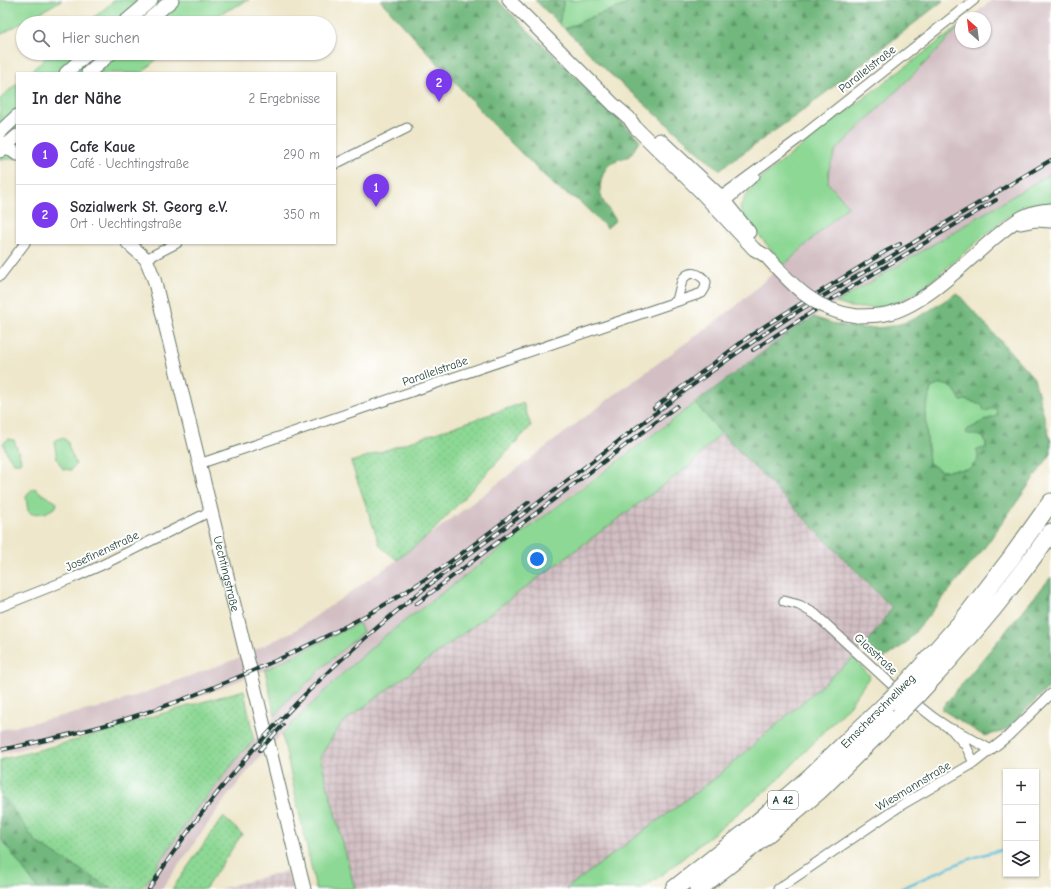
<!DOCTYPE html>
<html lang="de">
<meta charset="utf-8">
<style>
:root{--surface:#fff;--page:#f2f2f3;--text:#2b2b33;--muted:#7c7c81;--line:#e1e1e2;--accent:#7c3aed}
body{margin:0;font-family:"Comic Neue",sans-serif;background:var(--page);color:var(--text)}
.controls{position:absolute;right:12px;bottom:12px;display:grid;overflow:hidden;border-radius:0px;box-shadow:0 1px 3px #0004}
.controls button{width:36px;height:36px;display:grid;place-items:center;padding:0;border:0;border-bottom:1px solid var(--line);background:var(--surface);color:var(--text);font:20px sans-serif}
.compass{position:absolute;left:955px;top:12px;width:36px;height:36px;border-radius:50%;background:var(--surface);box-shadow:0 1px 3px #0004;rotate:332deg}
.you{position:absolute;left:537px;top:559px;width:14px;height:14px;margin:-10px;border:3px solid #fff;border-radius:50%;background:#1a73e8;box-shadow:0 0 0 6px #1a73e833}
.badge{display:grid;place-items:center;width:26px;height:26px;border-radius:50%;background:var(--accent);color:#fff;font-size:13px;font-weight:700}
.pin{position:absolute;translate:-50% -33px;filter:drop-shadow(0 1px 2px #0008)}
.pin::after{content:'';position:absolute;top:21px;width:14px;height:12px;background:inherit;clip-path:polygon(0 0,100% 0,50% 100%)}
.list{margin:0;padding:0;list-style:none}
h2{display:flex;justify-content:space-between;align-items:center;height:52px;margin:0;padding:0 16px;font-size:17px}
h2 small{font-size:13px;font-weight:400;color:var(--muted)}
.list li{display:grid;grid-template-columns:26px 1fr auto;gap:12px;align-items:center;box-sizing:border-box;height:60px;padding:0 16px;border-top:1px solid var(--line)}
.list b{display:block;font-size:15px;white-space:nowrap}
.list p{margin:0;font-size:13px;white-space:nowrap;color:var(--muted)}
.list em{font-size:13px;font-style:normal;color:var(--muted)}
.icon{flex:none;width:22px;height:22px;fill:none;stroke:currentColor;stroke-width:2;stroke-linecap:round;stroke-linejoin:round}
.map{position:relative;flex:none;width:1051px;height:889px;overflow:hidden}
.search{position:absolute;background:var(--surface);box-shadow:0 1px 3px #0004;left:16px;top:16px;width:320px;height:44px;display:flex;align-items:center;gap:10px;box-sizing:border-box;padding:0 14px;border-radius:22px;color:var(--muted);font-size:15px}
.panel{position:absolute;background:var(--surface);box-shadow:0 1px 3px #0004;left:16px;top:72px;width:320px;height:172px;border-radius:0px}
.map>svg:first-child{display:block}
.industrial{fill:url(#industrial-grid)}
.railway{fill:#d2bec3}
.green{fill:#8dd894;stroke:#568a64}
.forest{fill:url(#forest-firs);stroke:#487a59;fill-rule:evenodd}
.garden{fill:url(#garden-dots);stroke:#568a64}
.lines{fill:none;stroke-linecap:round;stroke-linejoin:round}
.stream{stroke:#5fc1de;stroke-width:2.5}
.street-casing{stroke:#677869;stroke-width:11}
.secondary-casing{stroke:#677869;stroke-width:15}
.highway-casing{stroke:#677869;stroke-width:19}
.street{stroke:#fff;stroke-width:9}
.secondary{stroke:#fff;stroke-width:13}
.highway{stroke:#fff;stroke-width:17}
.rail-casing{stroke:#1f3d34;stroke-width:4}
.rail{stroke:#fff;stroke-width:2.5;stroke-dasharray:8;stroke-linecap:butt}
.secondary-bridge-casing{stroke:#677869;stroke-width:15;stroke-linecap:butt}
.highway-bridge-casing{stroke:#677869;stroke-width:19;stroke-linecap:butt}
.secondary-bridge{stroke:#fff;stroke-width:13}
.highway-bridge{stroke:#fff;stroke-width:17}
.labels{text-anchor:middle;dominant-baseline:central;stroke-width:4;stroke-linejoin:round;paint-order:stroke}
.shield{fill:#fff;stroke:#627771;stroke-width:1}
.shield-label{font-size:11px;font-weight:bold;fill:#1f3d34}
.street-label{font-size:12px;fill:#1f3d34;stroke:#fff}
</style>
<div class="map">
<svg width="1051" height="889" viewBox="0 0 1051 889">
<defs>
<pattern id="industrial-grid" width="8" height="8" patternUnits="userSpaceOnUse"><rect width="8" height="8" fill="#d2bec3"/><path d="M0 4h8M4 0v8" fill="none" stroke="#aa9c9f"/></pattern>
<pattern id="forest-firs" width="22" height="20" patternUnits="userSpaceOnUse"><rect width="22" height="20" fill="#72b87e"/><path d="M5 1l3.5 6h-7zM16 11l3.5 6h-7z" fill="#5d9768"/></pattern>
<pattern id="garden-dots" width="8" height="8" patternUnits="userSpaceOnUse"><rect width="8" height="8" fill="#8dd894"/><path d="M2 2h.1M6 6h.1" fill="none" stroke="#79ba80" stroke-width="1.8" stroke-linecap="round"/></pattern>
</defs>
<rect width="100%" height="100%" fill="#fff"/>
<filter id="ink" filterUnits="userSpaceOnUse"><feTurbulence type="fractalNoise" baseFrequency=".025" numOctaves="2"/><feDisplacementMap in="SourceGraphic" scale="8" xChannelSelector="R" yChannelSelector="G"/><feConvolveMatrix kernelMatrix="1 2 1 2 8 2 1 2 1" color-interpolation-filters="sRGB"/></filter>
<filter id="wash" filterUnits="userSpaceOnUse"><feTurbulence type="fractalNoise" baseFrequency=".012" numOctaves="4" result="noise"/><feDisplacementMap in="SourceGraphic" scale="16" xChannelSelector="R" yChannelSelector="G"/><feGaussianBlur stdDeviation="0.9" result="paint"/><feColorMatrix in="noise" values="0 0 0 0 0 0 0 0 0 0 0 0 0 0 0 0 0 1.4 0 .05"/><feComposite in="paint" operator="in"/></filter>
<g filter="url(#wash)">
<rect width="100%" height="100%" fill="#eee7cb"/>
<path class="industrial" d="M 721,433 L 892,609 L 865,646 L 853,658 L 718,776 L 567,889 L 355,889 L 320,757 L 341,724 L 688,467 Z
M 287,871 L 292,889 L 218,889 Z"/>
<path class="railway" d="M 992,0 L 1051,0 L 1051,173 L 795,328 L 605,469 L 382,638 L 340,676 L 259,757 L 226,798 L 162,889 L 142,889 L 156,869 L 160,860 L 164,856 L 199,805 L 204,801 L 233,764 L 237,758 L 254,741 L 293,693 L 299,691 L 324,666 L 343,631 L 265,670 L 204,695 L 102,730 L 0,754 L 0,730 L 111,705 L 236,659 L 294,631 L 397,560 L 613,396 L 735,307 L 848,206 L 828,183 L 829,169 L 836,150 L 961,26 L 961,42 L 985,42 L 985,18 L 970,18 Z"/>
<path class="green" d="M 0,0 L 62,0 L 0,35 Z
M 115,0 L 249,0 L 201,23 L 87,23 Z
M 564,0 L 626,0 L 626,5 L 594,16 L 565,29 L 559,24 Z
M 961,25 L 927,61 L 836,150 L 829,169 L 828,183 L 848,206 L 784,265 L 742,215 L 740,207 L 745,197 L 760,179 L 824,128 Z
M 51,53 L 163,53 L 142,73 L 29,73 Z
M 17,83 L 17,158 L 0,160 L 0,99 Z
M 1051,173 L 1051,205 C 1033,205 1020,210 1004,219 L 922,289 L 898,302 L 883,307 L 862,308 L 850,307 L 836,303 Z
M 940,384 C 953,385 955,390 961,401 L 966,400 L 996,408 L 998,416 C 986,418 978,425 967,430 C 977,435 987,435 986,448 L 978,455 L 978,460 L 969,469 L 941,471 L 929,463 L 925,414 L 931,388 Z
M 695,403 L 721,433 L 688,467 L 341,724 L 320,757 L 355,889 L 316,889 L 282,734 L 340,676 L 382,638 Z
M 63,437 L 68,442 L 69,448 L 76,464 L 71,470 L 63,469 L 57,459 L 54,441 Z
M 9,439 L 14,440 L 21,460 L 20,463 L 14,463 L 7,454 L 3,443 Z
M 33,488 C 38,489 40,493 45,496 C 49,498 53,500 57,503 L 56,507 L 45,513 L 32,514 L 28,511 L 26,497 Z
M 359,623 L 363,632 L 324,666 L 299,691 L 293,693 L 275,716 L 265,670 Z
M 853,658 L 870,676 L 849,706 L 775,783 L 671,868 L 642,889 L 566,889 L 718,776 Z
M 0,837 L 38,889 L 0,889 Z"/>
<path class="forest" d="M 380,0 L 497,0 L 640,140 L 630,156 C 623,158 615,160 610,164 C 601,172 598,189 602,199 C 605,206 612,214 616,220 L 607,228 L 579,201 L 557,188 L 505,137 Z
M 535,0 L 564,0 L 559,24 Z
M 626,0 L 944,0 L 801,112 L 719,170 L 608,72 L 565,29 L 594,16 L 626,5 Z
M 957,293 L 1034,378 L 1051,442 L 1051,454 L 982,551 L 905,644 L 883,659 L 865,646 L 892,608 L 721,433 L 695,403 L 795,328 L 814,317 C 847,330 881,333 914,319 C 929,312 943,301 957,293 ZM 940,384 C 953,385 955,390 961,401 L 966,400 L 982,405 L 984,411 L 996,408 L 997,416 C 985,419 978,425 967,430 L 966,433 C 969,435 978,435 984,437 L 986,442 L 986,448 L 976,450 L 978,455 L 978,460 L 969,469 L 941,471 L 929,463 L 925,414 L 931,388 Z
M 1051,577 L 1051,685 L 1005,731 L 984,736 L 941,709 Z
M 0,797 L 7,801 L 36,842 L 112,889 L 38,889 L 0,837 Z"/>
<path class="garden" d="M 523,403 L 531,426 L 429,535 L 397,560 L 380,546 L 351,462 Z
M 244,690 L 254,741 L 241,753 L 233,764 L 204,801 L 199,805 L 164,856 C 160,860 158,863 156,869 C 152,877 145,884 139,889 L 112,889 L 36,842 L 7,801 L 0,797 L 0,760 L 103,733 L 150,717 Z
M 223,817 L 242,834 L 205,889 L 172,889 Z"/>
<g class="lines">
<path class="stream" d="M 900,889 C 935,874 969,856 1006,849"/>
</g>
</g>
<g filter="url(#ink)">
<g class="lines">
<g class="street-casing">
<path id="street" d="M 335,164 L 407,128
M 716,200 L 797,140 L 974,0
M 721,206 L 755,176
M 146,259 L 177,243
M 0,276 L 25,243
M 199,464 L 702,293 L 705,288 L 706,282 C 700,273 688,269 682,281 C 680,287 679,294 677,300
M 784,601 L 799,605 L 815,614 L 891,684 L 934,718 L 949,728 L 959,732 L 991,750
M 0,607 L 75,577 L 100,566 L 205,514 L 211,512
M 952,730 L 966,746 L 974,763
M 778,889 L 903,804 L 974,763 L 1007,737 L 1051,694"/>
</g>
<g class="secondary-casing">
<g id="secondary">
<path d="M 509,0 L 614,105 L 629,118 L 635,127 L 699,190 L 754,249 L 766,256"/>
<path d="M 124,23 L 151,0"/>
<path d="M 145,23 L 172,0"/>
<path d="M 66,73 L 88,53"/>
<path d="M 88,73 L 111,53"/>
<path d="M 0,132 L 17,116"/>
<path d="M 660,140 L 720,196 L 749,232"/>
<path d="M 0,142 L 17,154"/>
<path d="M 0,151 L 17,136"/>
<path d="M 1021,223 L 1036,220 L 1051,221"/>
<path id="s1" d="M 128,243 L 146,259 L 154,279 L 304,889"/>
<path d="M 857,316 C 868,316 879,316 890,313 C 925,304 965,263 993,239 C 1013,223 1024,211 1051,210"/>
</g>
</g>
<g class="highway-casing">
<path id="highway" d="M 906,684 L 963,620 L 1011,558 L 1051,502
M 918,694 C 966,643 1011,590 1051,532
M 674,889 L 744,834 L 810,777 L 886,704
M 698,889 L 753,846 L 819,791 L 902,710"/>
</g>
<use href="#street" class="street"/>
<use href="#secondary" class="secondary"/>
<use href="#highway" class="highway"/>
<g class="rail-casing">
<path id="rail" d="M 753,350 L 843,292 L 996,200
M 654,408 L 747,338 L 768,324 L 886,251 L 900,244
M 416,604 L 677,406
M 0,750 C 44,741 89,731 132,717 C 186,700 238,678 290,654 C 327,636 364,618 399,596 C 445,568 487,534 529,502
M 260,750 L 283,725
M 149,889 C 208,796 280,713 363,640 C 420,589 482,545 543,499 C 626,436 707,371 794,314 C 825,294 858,276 890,257 C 943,224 997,192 1051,160"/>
</g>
<use href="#rail" class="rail"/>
<g class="secondary-bridge-casing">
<path id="secondary-bridge" d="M 766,256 C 793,286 815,311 857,316"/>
</g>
<g class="highway-bridge-casing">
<path id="highway-bridge" d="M 886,704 L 906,684
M 902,710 L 918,694"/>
</g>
<use href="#secondary-bridge" class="secondary-bridge"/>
<use href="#highway-bridge" class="highway-bridge"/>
</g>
</g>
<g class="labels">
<rect class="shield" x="768" y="791" width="30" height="18" rx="3"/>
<g class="shield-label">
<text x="783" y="800">A 42</text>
</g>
<g class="street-label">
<text transform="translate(867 69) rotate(-38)">Parallelstraße</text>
<text transform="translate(435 371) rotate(-19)">Parallelstraße</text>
<text transform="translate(102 551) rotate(-25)">Josefinenstraße</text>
<text stroke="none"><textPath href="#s1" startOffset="349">Uechtingstraße</textPath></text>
<text transform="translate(876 654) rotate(43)">Glasstraße</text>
<text transform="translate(878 711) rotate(-45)">Emscherschnellweg</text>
<text transform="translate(913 786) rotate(-31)">Wiesmannstraße</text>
</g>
</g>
</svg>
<div class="controls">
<button>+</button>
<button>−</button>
<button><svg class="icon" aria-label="layers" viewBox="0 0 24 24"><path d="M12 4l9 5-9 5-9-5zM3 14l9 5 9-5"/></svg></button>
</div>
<svg class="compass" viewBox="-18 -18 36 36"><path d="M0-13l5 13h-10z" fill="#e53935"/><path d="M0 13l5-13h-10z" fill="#7c7c81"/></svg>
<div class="you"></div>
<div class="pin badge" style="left:376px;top:207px">1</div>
<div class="pin badge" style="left:439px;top:102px">2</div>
<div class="search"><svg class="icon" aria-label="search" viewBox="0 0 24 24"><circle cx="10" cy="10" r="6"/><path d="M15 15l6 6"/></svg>Hier suchen</div>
<section class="panel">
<h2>In der Nähe<small>2 Ergebnisse</small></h2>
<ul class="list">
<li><span class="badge">1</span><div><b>Cafe Kaue</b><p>Café · Uechtingstraße</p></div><em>290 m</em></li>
<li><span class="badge">2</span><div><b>Sozialwerk St. Georg e.V.</b><p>Ort · Uechtingstraße</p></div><em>350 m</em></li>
</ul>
</section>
</div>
